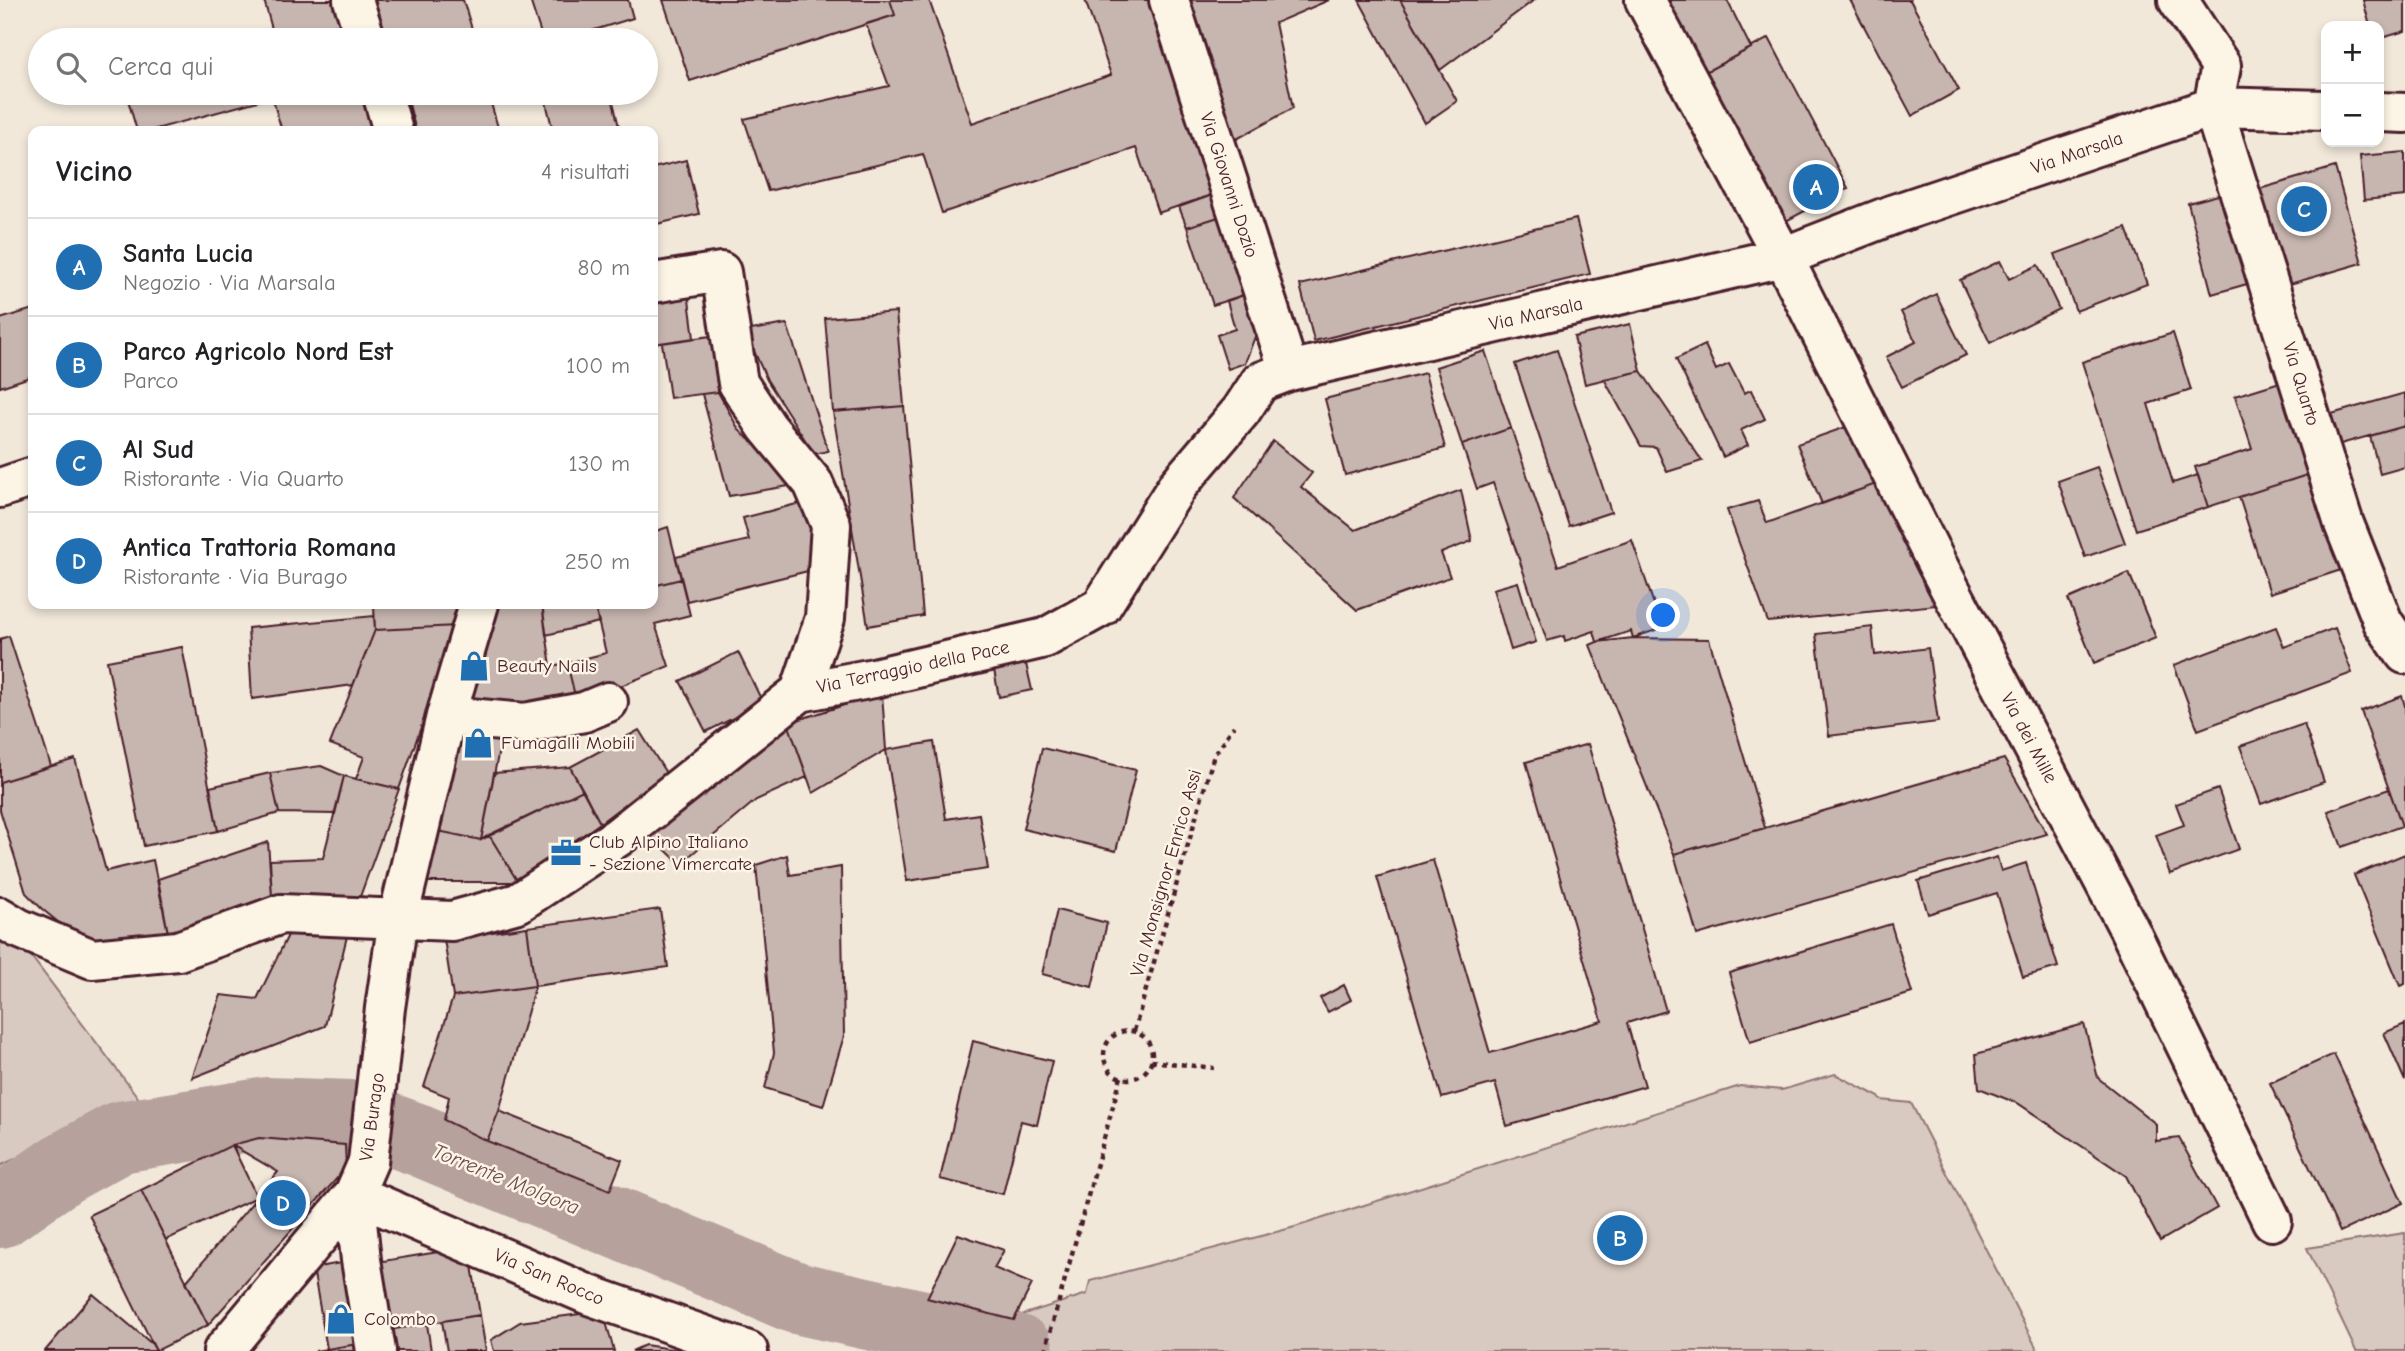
<!DOCTYPE html>
<html lang="it">
<meta charset="utf-8">
<style>
:root{--surface:#fff;--page:#f6f6f6;--text:#202124;--muted:#757577;--line:#e0e0e0;--accent:#1f6fb2}
body{margin:0;font-family:"Comic Neue",sans-serif;background:var(--page);color:var(--text)}
.controls{position:absolute;right:21px;top:21px;display:grid;overflow:hidden;border-radius:14px;box-shadow:0 4px 10px #0003}
.controls button{width:63px;height:63px;display:grid;place-items:center;padding:0;border:0;border-bottom:2px solid var(--line);background:var(--surface);color:var(--text);font:35px sans-serif}
.you{position:absolute;left:1664px;top:616px;width:24px;height:24px;margin:-18px;border:5px solid #fff;border-radius:50%;background:#1a73e8;box-shadow:0 0 0 10px #1a73e833}
.badge{display:grid;place-items:center;width:46px;height:46px;border-radius:50%;background:var(--accent);color:#fff;font-size:23px;font-weight:700}
.pin{position:absolute;translate:-50% -50%;border:4px solid #fff;box-shadow:0 2px 7px #0006}
.list{margin:0;padding:0;list-style:none}
h2{display:flex;justify-content:space-between;align-items:center;height:91px;margin:0;padding:0 28px;font-size:30px}
h2 small{font-size:23px;font-weight:400;color:var(--muted)}
.list li{display:grid;grid-template-columns:46px 1fr auto;gap:21px;align-items:center;box-sizing:border-box;height:98px;padding:0 28px;border-top:2px solid var(--line)}
.list b{display:block;font-size:26px;white-space:nowrap}
.list p{margin:0;font-size:23px;white-space:nowrap;color:var(--muted)}
.list em{font-size:23px;font-style:normal;color:var(--muted)}
.icon{flex:none;width:38px;height:38px;fill:none;stroke:currentColor;stroke-width:2;stroke-linecap:round;stroke-linejoin:round}
.map{position:relative;flex:none;width:2405px;height:1351px;overflow:hidden}
.search{position:absolute;background:var(--surface);box-shadow:0 4px 10px #0003;left:28px;top:28px;width:630px;height:77px;display:flex;align-items:center;gap:18px;box-sizing:border-box;padding:0 24px;border-radius:38px;color:var(--muted);font-size:26px}
.panel{position:absolute;background:var(--surface);box-shadow:0 4px 10px #0003;left:28px;top:126px;width:630px;height:483px;border-radius:14px}
.map>svg:first-child{display:block}
.green{fill:#d8cac0;stroke:#917476;stroke-width:2}
.lines{fill:none;stroke-linecap:round;stroke-linejoin:round}
.river{stroke:#b6a19c;stroke-width:72}
.building{fill:#c7b6af;stroke:#4a1f2b;stroke-width:2}
.street-casing{stroke:#4a1f2b;stroke-width:44}
.path{stroke:#4a1f2b;stroke-width:4.5;stroke-dasharray:5 5;stroke-linecap:butt}
.street{stroke:#fcf5e5;stroke-width:38}
.labels{text-anchor:middle;dominant-baseline:central;stroke-width:5;stroke-linejoin:round;paint-order:stroke}
.street-label{font-size:19px;fill:#4a1f2b;stroke:#fcf5e5}
.poi-label{font-size:19px;fill:#4a1f2b;stroke:#fcf5e5;text-anchor:start}
.water-label{font-size:21px;font-style:italic;fill:#704c53;stroke:#fcf5e5}
</style>
<div class="map">
<svg width="2405" height="1351" viewBox="0 0 2405 1351">
<rect width="100%" height="100%" fill="#f1e8da"/>
<filter id="ink" filterUnits="userSpaceOnUse"><feTurbulence type="fractalNoise" baseFrequency=".0143" numOctaves="2"/><feDisplacementMap in="SourceGraphic" scale="14" xChannelSelector="R" yChannelSelector="G"/><feConvolveMatrix kernelMatrix="1 2 1 2 8 2 1 2 1" color-interpolation-filters="sRGB"/></filter>
<g filter="url(#ink)">
<path class="green" d="M 0,933 L 24,947 L 140,1100 L 0,1166 Z
M 1835,1074 L 1879,1097 L 1881,1100 L 1911,1103 L 2038,1351 L 948,1351 L 996,1323 L 1087,1294 L 1090,1281 L 1295,1227 L 1740,1086 L 1782,1090 Z
M 2405,1233 L 2405,1351 L 2356,1351 L 2307,1248 Z"/>
<g class="lines">
<path class="river" d="M 0,1212 L 62,1169 L 120,1137 L 267,1113 L 352,1116 L 419,1140 L 797,1298 L 995,1342 L 1018,1351"/>
</g>
<path class="building" d="M 264,0 L 335,0 L 342,25 L 285,40 L 275,40 Z
M 372,0 L 463,0 L 472,29 L 433,40 L 384,40 Z
M 530,0 L 628,0 L 633,18 L 562,40 L 543,40 Z
M 663,0 L 890,0 L 895,15 L 690,81 Z
M 890,0 L 929,0 L 972,123 L 1111,75 L 1085,0 L 1157,0 L 1221,192 L 1158,213 L 1136,148 L 942,213 L 923,154 L 768,191 L 744,119 L 889,86 L 866,24 L 895,15 Z
M 1190,0 L 1329,0 L 1275,23 L 1293,108 L 1235,140 L 1186,2 Z
M 1359,0 L 1400,0 L 1457,101 L 1425,123 Z
M 1400,0 L 1534,0 L 1440,70 Z
M 1661,0 L 1727,0 L 1751,48 L 1694,78 Z
M 1850,0 L 1910,0 L 1959,90 L 1912,116 Z
M 2363,0 L 2405,0 L 2405,31 L 2379,39 L 2379,26 L 2370,26 Z
M 342,25 L 346,40 L 285,40 Z
M 1769,38 L 1848,188 L 1773,228 L 1694,78 Z
M 126,93 L 361,93 L 372,131 L 282,131 L 272,97 L 149,131 L 137,131 Z
M 406,93 L 488,93 L 499,131 L 416,131 Z
M 569,93 L 611,93 L 620,131 L 553,131 L 545,98 Z
M 2405,152 L 2405,196 L 2364,200 L 2360,156 Z
M 686,160 L 699,214 L 653,225 L 653,168 Z
M 2335,167 L 2362,263 L 2283,286 L 2256,190 Z
M 1221,192 L 1228,214 L 1187,227 L 1179,207 Z
M 2222,194 L 2247,284 L 2212,294 L 2188,203 Z
M 1228,214 L 1255,291 L 1213,305 L 1187,227 Z
M 1576,219 L 1590,274 L 1314,341 L 1300,285 Z
M 2126,228 L 2147,284 L 2076,311 L 2055,254 Z
M 2000,261 L 2009,279 L 2038,265 L 2059,309 L 1990,343 L 1960,280 Z
M 1255,291 L 1262,318 L 1245,363 L 1228,369 L 1217,335 L 1235,329 L 1227,301 Z
M 688,292 L 694,338 L 653,344 L 653,297 Z
M 1936,294 L 1966,355 L 1902,387 L 1886,357 L 1916,342 L 1901,312 Z
M 33,309 L 33,376 L 0,387 L 0,319 Z
M 896,312 L 904,406 L 833,412 L 825,318 Z
M 787,324 L 828,451 L 814,454 L 767,380 L 745,331 Z
M 1630,324 L 1641,371 L 1585,384 L 1574,337 Z
M 2173,333 L 2191,390 L 2148,404 L 2173,483 L 2198,475 L 2208,507 L 2136,530 L 2082,362 Z
M 711,336 L 718,392 L 670,398 L 662,343 Z
M 1705,345 L 1716,370 L 1729,364 L 1744,393 L 1751,390 L 1765,419 L 1741,430 L 1748,445 L 1723,457 L 1676,359 Z
M 1557,350 L 1611,512 L 1569,526 L 1515,364 Z
M 1485,351 L 1511,428 L 1462,445 L 1436,367 Z
M 1641,371 L 1702,461 L 1667,472 L 1656,447 L 1641,446 L 1604,379 Z
M 1425,373 L 1445,448 L 1345,475 L 1325,399 Z
M 2280,382 L 2310,474 L 2208,507 L 2195,467 L 2252,449 L 2235,396 Z
M 718,392 L 739,430 L 776,465 L 789,486 L 729,496 L 702,394 Z
M 2405,393 L 2405,426 L 2337,445 L 2328,415 Z
M 904,406 L 923,616 L 868,626 L 833,412 Z
M 1849,426 L 1879,483 L 1822,504 L 1797,444 Z
M 2405,426 L 2405,467 L 2380,474 L 2370,436 Z
M 1511,428 L 1558,566 L 1632,540 L 1662,628 L 1633,638 L 1631,631 L 1597,642 L 1594,631 L 1565,641 L 1564,636 L 1547,641 L 1493,483 L 1477,489 L 1462,445 Z
M 1273,441 L 1312,473 L 1301,487 L 1355,530 L 1461,490 L 1472,541 L 1441,553 L 1450,577 L 1357,610 L 1234,498 Z
M 2097,467 L 2125,543 L 2085,557 L 2058,481 Z
M 2310,474 L 2341,570 L 2270,593 L 2239,497 Z
M 1879,483 L 1937,605 L 1768,622 L 1727,510 L 1758,501 L 1767,523 Z
M 808,501 L 824,567 L 687,601 L 676,557 L 749,540 L 743,518 Z
M 668,527 L 681,579 L 653,586 L 653,532 Z
M 2129,573 L 2156,638 L 2094,663 L 2068,599 Z
M 681,579 L 690,615 L 655,624 L 669,666 L 577,704 L 567,663 L 606,653 L 594,604 L 653,604 L 653,586 Z
M 1518,582 L 1536,642 L 1511,650 L 1493,589 Z
M 374,604 L 459,604 L 457,626 L 375,630 Z
M 492,604 L 542,604 L 551,666 L 567,663 L 577,704 L 460,708 Z
M 542,604 L 594,604 L 599,622 L 546,635 Z
M 374,616 L 375,630 L 353,685 L 252,699 L 248,628 Z
M 457,626 L 399,789 L 356,779 L 364,757 L 330,744 L 375,630 Z
M 1872,627 L 1875,655 L 1928,648 L 1938,722 L 1829,736 L 1816,634 Z
M 2276,627 L 2284,647 L 2335,628 L 2352,673 L 2198,730 L 2174,665 Z
M 9,636 L 51,766 L 0,782 L 0,639 Z
M 1633,638 L 1709,639 L 1765,828 L 1674,854 L 1590,645 L 1597,642 Z
M 182,647 L 218,831 L 144,846 L 107,661 Z
M 738,652 L 763,703 L 706,732 L 680,681 Z
M 1026,664 L 1032,690 L 999,697 L 994,670 Z
M 882,693 L 886,750 L 813,793 L 788,723 Z
M 2402,696 L 2405,706 L 2405,825 L 2402,826 L 2361,711 Z
M 788,723 L 807,777 L 756,800 L 680,864 L 646,831 Z
M 2304,724 L 2324,782 L 2261,804 L 2240,746 Z
M 459,726 L 502,735 L 481,840 L 438,831 Z
M 639,730 L 666,773 L 600,823 L 570,767 Z
M 934,742 L 946,819 L 979,814 L 988,869 L 907,881 L 886,750 Z
M 1588,744 L 1666,1011 L 1627,1023 L 1645,1086 L 1507,1126 L 1495,1083 L 1442,1098 L 1377,877 L 1433,860 L 1490,1053 L 1602,1021 L 1526,762 Z
M 1042,748 L 1136,770 L 1116,851 L 1023,829 Z
M 75,759 L 106,871 L 153,860 L 168,933 L 97,944 L 69,931 L 42,909 L 26,893 L 0,810 L 0,782 Z
M 2004,759 L 2047,834 L 1697,935 L 1674,854 Z
M 321,766 L 344,776 L 335,814 L 279,813 L 270,773 Z
M 570,767 L 583,790 L 481,840 L 494,773 Z
M 270,773 L 279,813 L 218,831 L 210,787 Z
M 344,776 L 399,789 L 357,905 L 272,897 L 270,860 L 323,858 Z
M 2218,789 L 2239,849 L 2170,874 L 2156,835 L 2184,825 L 2176,804 Z
M 2389,789 L 2402,826 L 2342,847 L 2328,811 Z
M 583,790 L 600,823 L 518,882 L 489,835 Z
M 438,831 L 481,840 L 489,835 L 518,882 L 425,882 Z
M 268,842 L 272,897 L 168,933 L 158,879 Z
M 2405,854 L 2405,984 L 2400,986 L 2354,875 Z
M 787,855 L 790,875 L 841,867 L 844,1036 L 823,1106 L 765,1088 L 774,1053 L 756,865 Z
M 1997,857 L 2001,871 L 2026,863 L 2058,967 L 2023,977 L 1997,893 L 1928,914 L 1918,881 Z
M 660,909 L 668,967 L 535,986 L 527,927 Z
M 1057,910 L 1107,923 L 1092,987 L 1042,974 Z
M 1891,924 L 1912,993 L 1750,1042 L 1729,973 Z
M 527,927 L 535,986 L 453,997 L 444,939 Z
M 349,928 L 325,1026 L 192,1078 L 221,995 L 257,999 L 290,931 Z
M 1344,985 L 1351,1000 L 1328,1012 L 1320,998 Z
M 535,986 L 499,1111 L 487,1141 L 444,1120 L 449,1097 L 424,1087 L 453,997 Z
M 2084,1024 L 2098,1078 L 2156,1124 L 2156,1141 L 2179,1138 L 2217,1208 L 2160,1241 L 2126,1176 L 2019,1104 L 1979,1088 L 1976,1054 Z
M 2405,1024 L 2405,1081 L 2384,1033 Z
M 973,1041 L 1052,1061 L 1037,1125 L 1021,1121 L 1003,1194 L 940,1179 Z
M 2334,1054 L 2403,1203 L 2340,1232 L 2270,1083 Z
M 499,1111 L 622,1160 L 610,1190 L 487,1141 Z
M 259,1138 L 345,1145 L 346,1168 L 208,1325 L 186,1282 L 278,1172 L 232,1145 Z
M 232,1145 L 257,1197 L 166,1240 L 141,1190 Z
M 141,1190 L 208,1325 L 156,1351 L 89,1215 Z
M 958,1234 L 1004,1250 L 994,1268 L 1032,1284 L 1014,1320 L 927,1298 Z
M 469,1247 L 480,1315 L 388,1330 L 377,1262 Z
M 352,1261 L 364,1343 L 327,1349 L 313,1268 Z
M 93,1294 L 152,1344 L 156,1351 L 45,1351 Z
M 603,1311 L 614,1351 L 494,1351 L 491,1340 L 520,1322 Z
M 480,1315 L 486,1351 L 447,1351 L 442,1321 Z
M 427,1324 L 431,1351 L 391,1351 L 388,1330 Z
M 364,1343 L 366,1351 L 315,1351 L 327,1349 Z
M 645,1345 L 684,1351 L 632,1351 Z"/>
<g class="lines">
<g class="street-casing">
<path id="street" d="M 353,0 L 366,40
M 1169,0 L 1289,371
M 1645,0 L 1783,257 L 1937,564 L 2128,927 L 2272,1221
M 2178,0 L 2221,66 L 2213,107 L 2344,524 L 2383,622 L 2405,654
M 382,93 L 393,131
M 2379,112 L 2405,113
M 653,283 L 721,272 L 738,383 L 767,427 L 813,483 L 831,525 L 825,618 L 800,692
M 0,488 L 33,477
M 446,716 L 525,723 L 584,712 L 608,702
M 0,917 L 18,928 L 92,959 L 178,951 L 281,914 L 452,921 L 518,903 L 618,837 L 800,692 L 874,678 L 1045,638 L 1101,607 L 1178,485 L 1241,411 L 1260,382 L 1289,371 L 1783,257 L 1894,214 L 2213,107 L 2326,110
M 354,1194 L 589,1295 L 748,1351
M 354,1194 L 361,1260 L 376,1351
M 223,1351 L 354,1194 L 368,1162 L 385,1008 L 398,919 L 446,716 L 479,604"/>
</g>
<path class="path" d="M 1134,1031 L 1214,755 L 1234,726
M1104 1055a24 24 0 1 1 48 0a24 24 0 1 1-48 0Z
M 1151,1061 L 1214,1068
M 1045,1351 L 1121,1077"/>
<use href="#street" class="street"/>
</g>
</g>
<defs>
<g id="shop-bare" transform="scale(2.415)"><path d="M-5-2.5h2.3a2.7 3.5 0 0 1 5.4 0H5L5.5 6h-11ZM-1.5-2.5h3a1.5 2.3 0 0 0-3 0Z" fill="#1f6fb2" stroke="#fcf5e5" stroke-width="2.5" paint-order="stroke"/></g>
<g id="office-bare" transform="scale(2.415)"><path d="M-6-3h4V-5.5h4V-3h4V5H-6ZM-1-4.5V-3h2v-1.5ZM-6 0V1H6V0Z" fill="#1f6fb2" stroke="#fcf5e5" stroke-width="2.5" paint-order="stroke"/></g>
</defs>
<g fill-rule="evenodd">
<use href="#shop-bare" x="474" y="666"/>
<use href="#shop-bare" x="478" y="743"/>
<use href="#office-bare" x="566" y="853"/>
<use href="#shop-bare" x="341" y="1319"/>
</g>
<g class="labels">
<g class="street-label">
<text transform="translate(2077 153) rotate(-19)">Via Marsala</text>
<text transform="translate(1229 185) rotate(72)">Via Giovanni Dozio</text>
<text transform="translate(1536 314) rotate(-13)">Via Marsala</text>
<text transform="translate(2301 384) rotate(73)">Via Quarto</text>
<text transform="translate(913 667) rotate(-12)">Via Terraggio della Pace</text>
<text transform="translate(2029 738) rotate(62)">Via dei Mille</text>
<text transform="translate(1166 873) rotate(-74)">Via Monsignor Enrico Assi</text>
<text transform="translate(372 1117) rotate(-82)">Via Burago</text>
<text transform="translate(549 1277) rotate(23)">Via San Rocco</text>
</g>
<g class="poi-label">
<text x="497" y="666">Beauty Nails</text>
<text x="501" y="743">Fumagalli Mobili</text>
<text x="589" y="842">Club Alpino Italiano<tspan x="589" dy="22">- Sezione Vimercate</tspan></text>
<text x="364" y="1319">Colombo</text>
</g>
<g class="water-label">
<text transform="translate(506 1179) rotate(22)">Torrente Molgora</text>
</g>
</g>
</svg>
<div class="controls">
<button>+</button>
<button>−</button>
</div>
<div class="you"></div>
<div class="pin badge" style="left:1816px;top:187px">A</div>
<div class="pin badge" style="left:1620px;top:1238px">B</div>
<div class="pin badge" style="left:2304px;top:209px">C</div>
<div class="pin badge" style="left:283px;top:1203px">D</div>
<div class="search"><svg class="icon" aria-label="search" viewBox="0 0 24 24"><circle cx="10" cy="10" r="6"/><path d="M15 15l6 6"/></svg>Cerca qui</div>
<section class="panel">
<h2>Vicino<small>4 risultati</small></h2>
<ul class="list">
<li><span class="badge">A</span><div><b>Santa Lucia</b><p>Negozio · Via Marsala</p></div><em>80 m</em></li>
<li><span class="badge">B</span><div><b>Parco Agricolo Nord Est</b><p>Parco</p></div><em>100 m</em></li>
<li><span class="badge">C</span><div><b>Al Sud</b><p>Ristorante · Via Quarto</p></div><em>130 m</em></li>
<li><span class="badge">D</span><div><b>Antica Trattoria Romana</b><p>Ristorante · Via Burago</p></div><em>250 m</em></li>
</ul>
</section>
</div>
